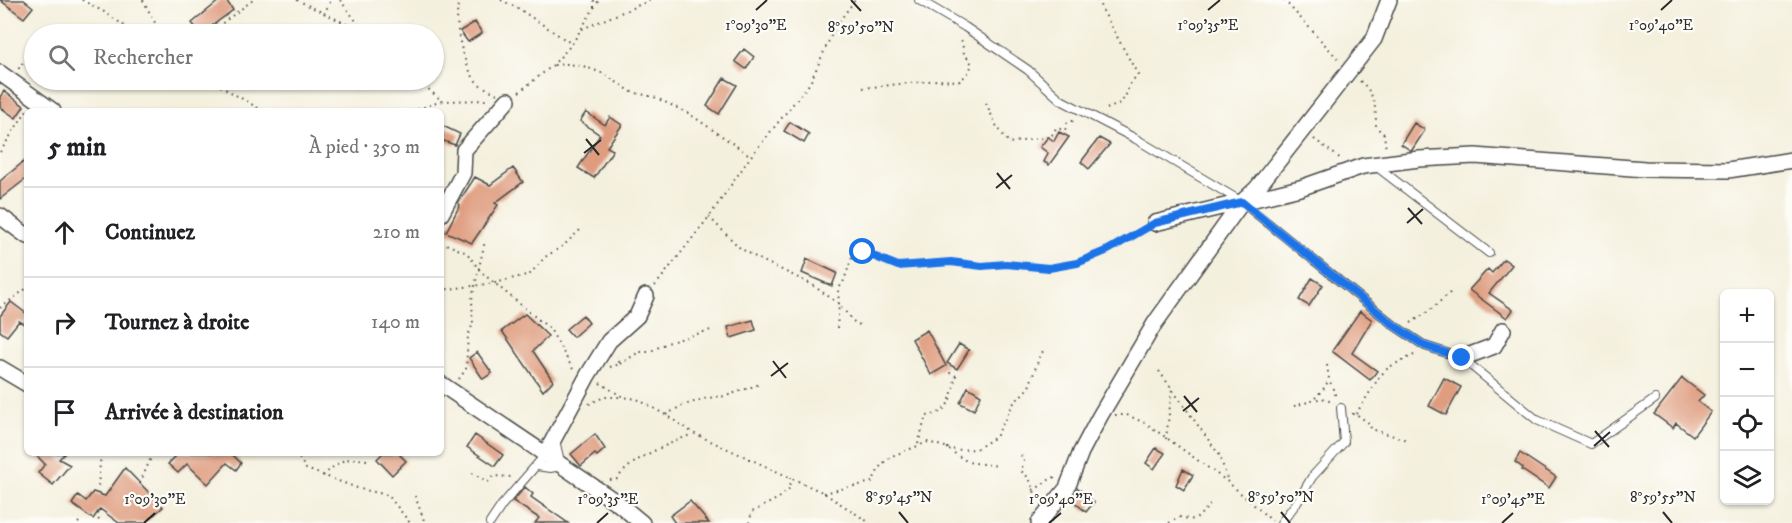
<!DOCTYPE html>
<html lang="fr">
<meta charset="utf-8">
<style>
:root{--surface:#fff;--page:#f6f6f6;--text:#202124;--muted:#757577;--line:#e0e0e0}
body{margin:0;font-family:"IM FELL DW Pica",serif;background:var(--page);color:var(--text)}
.controls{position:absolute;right:18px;bottom:18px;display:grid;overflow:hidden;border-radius:9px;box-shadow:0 2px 4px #0004}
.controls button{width:54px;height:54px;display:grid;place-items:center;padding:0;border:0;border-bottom:2px solid var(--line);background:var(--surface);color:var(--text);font:30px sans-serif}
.stop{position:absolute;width:18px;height:18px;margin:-14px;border:4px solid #1a73e8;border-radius:50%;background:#fff}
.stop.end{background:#1a73e8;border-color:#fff;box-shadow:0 2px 6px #0008}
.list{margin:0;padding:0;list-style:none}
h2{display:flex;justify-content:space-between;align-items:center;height:78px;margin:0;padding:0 24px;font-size:26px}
h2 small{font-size:20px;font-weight:400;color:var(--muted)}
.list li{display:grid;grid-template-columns:39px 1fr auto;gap:18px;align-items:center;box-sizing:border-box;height:90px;padding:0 24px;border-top:2px solid var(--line)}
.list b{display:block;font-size:22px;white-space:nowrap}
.list em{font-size:20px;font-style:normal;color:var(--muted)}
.icon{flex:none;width:33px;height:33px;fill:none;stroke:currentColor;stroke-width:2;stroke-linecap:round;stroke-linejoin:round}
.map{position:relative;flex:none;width:1792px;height:523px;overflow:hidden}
.search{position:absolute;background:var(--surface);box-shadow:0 2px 4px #0004;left:24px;top:24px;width:420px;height:66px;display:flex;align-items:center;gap:15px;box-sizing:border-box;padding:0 21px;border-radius:33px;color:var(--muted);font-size:22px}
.panel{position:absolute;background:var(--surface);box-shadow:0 2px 4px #0004;left:24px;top:108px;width:420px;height:348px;border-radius:9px}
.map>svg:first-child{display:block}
.building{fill:#df9c7f}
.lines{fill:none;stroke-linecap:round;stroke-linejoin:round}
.service-casing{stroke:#494946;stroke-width:10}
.minor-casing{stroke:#494946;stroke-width:18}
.path{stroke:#494946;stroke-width:2;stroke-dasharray:1.5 4.5;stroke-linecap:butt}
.service{stroke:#fff;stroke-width:8}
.minor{stroke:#fff;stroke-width:15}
.route{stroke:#1a73e8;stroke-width:8}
.ticks{fill:none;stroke:#2b2b2b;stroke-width:2}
.ticks-label{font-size:15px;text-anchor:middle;fill:#2b2b2b;stroke:#fdfcf7;stroke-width:4.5;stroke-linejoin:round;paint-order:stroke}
</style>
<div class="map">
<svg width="1792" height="523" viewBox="0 0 1792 523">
<rect width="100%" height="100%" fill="#fdfcf7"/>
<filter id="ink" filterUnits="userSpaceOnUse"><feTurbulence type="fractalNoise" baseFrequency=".0167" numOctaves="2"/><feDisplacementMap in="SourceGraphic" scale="12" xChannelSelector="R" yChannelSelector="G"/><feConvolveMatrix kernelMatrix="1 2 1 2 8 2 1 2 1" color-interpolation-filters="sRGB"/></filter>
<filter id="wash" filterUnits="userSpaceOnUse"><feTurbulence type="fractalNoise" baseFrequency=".008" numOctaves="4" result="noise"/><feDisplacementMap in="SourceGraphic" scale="24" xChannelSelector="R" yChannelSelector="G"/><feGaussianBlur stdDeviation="1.35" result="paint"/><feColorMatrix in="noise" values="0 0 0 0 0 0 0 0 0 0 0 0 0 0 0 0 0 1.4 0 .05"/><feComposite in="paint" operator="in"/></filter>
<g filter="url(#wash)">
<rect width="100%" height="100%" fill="#f4f0de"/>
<g id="blocks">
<path class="building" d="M 0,0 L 24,0 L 33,7 L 24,18 Z
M 220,0 L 226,0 L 233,10 L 201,34 L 192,23 Z
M 475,22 L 482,33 L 468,42 L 460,31 Z
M 744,49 L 754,57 L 746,69 L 735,61 Z
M 724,78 L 737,85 L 719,114 L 707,106 Z
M 4,91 L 24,106 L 16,118 L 0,107 L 0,97 Z
M 586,112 L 605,125 L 610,117 L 622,125 L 607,147 L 613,150 L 594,178 L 578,168 L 600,135 L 580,121 Z
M 790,122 L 809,134 L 804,143 L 784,131 Z
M 1414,123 L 1425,130 L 1412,150 L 1410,150 L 1401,144 Z
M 441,125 L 460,134 L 455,145 L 441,140 Z
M 1059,132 L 1069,137 L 1049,165 L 1044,162 L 1048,153 L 1040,147 L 1048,137 L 1054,141 Z
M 1099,138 L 1110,144 L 1089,169 L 1081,162 Z
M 27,159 L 27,178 L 0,199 L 0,181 Z
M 513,168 L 523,182 L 495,203 L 498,205 L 472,243 L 446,232 L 460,205 L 458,203 L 475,177 L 490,185 Z
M 807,259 L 837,273 L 832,286 L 802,273 Z
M 1504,259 L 1512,265 L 1489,293 L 1513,310 L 1507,318 L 1469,290 L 1488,269 L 1492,273 Z
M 1312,278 L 1323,285 L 1309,306 L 1299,300 Z
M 11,302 L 27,314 L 27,319 L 24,324 L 19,321 L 7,336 L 0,331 L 0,316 Z
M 1360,311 L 1372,320 L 1352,353 L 1377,371 L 1370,380 L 1332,351 Z
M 525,314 L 548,336 L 533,351 L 553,381 L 543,391 L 502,331 Z
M 583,315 L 589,323 L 573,337 L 566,329 Z
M 753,320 L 756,330 L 731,338 L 728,327 Z
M 927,330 L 946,366 L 931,375 L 912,339 Z
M 959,344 L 969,350 L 957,369 L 947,363 Z
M 477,352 L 492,373 L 483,379 L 469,358 Z
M 1444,378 L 1461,387 L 1446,415 L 1429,406 Z
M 1682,378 L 1704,395 L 1698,402 L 1711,412 L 1693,436 L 1676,423 L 1673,428 L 1654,414 Z
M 968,387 L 981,395 L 974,410 L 960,403 Z
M 595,434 L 605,449 L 597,456 L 595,454 L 581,466 L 571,454 Z
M 475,435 L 503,455 L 495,466 L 467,447 Z
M 1156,448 L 1165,453 L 1154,469 L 1146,463 Z
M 34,453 L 65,453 L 59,459 L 70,465 L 53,485 L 38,473 L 45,464 Z
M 175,453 L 236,453 L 233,455 L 241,463 L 236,470 L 227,463 L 208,484 L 187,464 L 178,473 L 168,464 L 177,455 Z
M 383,453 L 398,453 L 406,461 L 392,475 L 377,459 Z
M 1520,453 L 1556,477 L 1549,488 L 1522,470 L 1523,468 L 1515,462 Z
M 125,468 L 163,507 L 145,523 L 119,523 L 100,509 L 93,519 L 72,504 L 78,495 L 86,501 L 93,492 L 105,496 Z
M 1183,469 L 1193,475 L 1184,490 L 1176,485 Z
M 525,487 L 533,494 L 531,497 L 568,523 L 535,523 L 539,518 L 513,501 Z
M 1078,488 L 1094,502 L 1086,512 L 1071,499 Z
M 690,501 L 709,523 L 675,523 L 670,516 Z"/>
</g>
</g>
<g filter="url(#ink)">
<use href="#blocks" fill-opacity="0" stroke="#494946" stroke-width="1.5"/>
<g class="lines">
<g class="service-casing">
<path id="service" d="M 919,0 L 965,27 L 1028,70 L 1061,100 L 1136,139 L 1242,202 L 1395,326 L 1425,346 L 1462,358 L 1537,420 L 1591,444 L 1655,399
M 1376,166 L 1489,253
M 537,466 L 550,468 L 561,466 L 555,440
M 490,523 L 502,505 L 545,455
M 1281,523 L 1298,501 L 1312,477 L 1344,442 L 1341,408"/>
</g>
<g class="minor-casing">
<path id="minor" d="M 0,73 L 53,111
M 441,214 L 463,173 L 464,150 L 508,100
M 0,216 L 27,236
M 1155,223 L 1300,188 L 1363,166 L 1419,159 L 1475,156 L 1645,169 L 1728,170 L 1792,160
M 1462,358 L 1494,346 L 1503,330
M 0,368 L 27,384
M 441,384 L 619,504 L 642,523
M 545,455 L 588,375 L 609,341 L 637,316 L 646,296
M 1039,523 L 1067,488 L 1081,452 L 1100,416 L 1155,323 L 1242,202 L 1257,188 L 1374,39 L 1389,0"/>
</g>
<path class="path" d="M 82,0 L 106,13 L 136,34
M 143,0 L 161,34
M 297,0 L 365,33
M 340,0 L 366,34
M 459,0 C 453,22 462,63 476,81 C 481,87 491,90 497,94
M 501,0 L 516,7 L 572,44
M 594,0 L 594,8
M 1097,0 L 1138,75 C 1119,92 1136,100 1103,110
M 1284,0 L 1339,60
M 324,14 L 331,0
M 582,29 L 651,0
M 50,34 L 50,23
M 208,34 L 253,0
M 554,65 L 567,64 L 583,66 L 602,73 L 632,92 L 654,97 L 688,113 L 751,156
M 19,69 L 19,67 L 34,51
M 210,80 L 263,111
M 1360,81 C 1375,93 1376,108 1376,127 L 1384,134 L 1386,150
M 863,88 L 937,80 L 960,81 L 969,72 L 972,64 L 964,53 L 961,38
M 519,92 L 552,66 L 572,44 L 599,0
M 442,101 L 490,100
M 986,103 L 996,125 L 1009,143 L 1048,137 L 1053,134 L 1056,128 L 1065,130 L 1067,123 L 1075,120
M 412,111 L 442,101 L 418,80
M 1314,139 L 1341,159
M 0,152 L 27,110
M 709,217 L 740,248 L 759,259 L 811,284 L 839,304 L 853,321 L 861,326
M 441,242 L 467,253 L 481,272 L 550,329 L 574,371
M 655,286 L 709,217 L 751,156 L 810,83 L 835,27 L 855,0
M 441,290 L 495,283 L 530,274 L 545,257 L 563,246 L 580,230
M 0,308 L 27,288
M 1411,323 L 1429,311 L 1453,290
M 837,328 L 839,304 L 838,289 L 843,283 L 854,252 L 863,252 L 898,266 L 952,263 L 983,266 L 1006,264 L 1049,268 L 1077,263 L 1108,250 L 1143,230
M 620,364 L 639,352 L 649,352 L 667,343 L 714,329
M 1327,365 L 1329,379 L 1337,399
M 610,367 L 620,364 L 617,357
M 1159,371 L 1220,456 L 1228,482
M 459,379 L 466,369 L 468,335 L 473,324 L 472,299 L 485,241
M 600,383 L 623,397 L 637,399 L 666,415 L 693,433 L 824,493 L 870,523
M 1315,398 L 1325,387 L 1329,379
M 589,404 L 604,397 L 623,397
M 1294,406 L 1322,398 L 1334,403
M 1352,414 L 1356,414 L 1370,424 L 1371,429 L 1407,440
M 1356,414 L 1380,376 L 1389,367 L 1418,353
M 666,415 L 681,406 L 707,398 L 726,396 L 760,384
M 1115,415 L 1127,415 L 1147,424 L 1228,482 L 1272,521
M 1166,439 L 1172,389
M 918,444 L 926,416 C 952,413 950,397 956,376 L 946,371
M 947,448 L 956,450 L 976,449 L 996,437 L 1013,404 L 1029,387 L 1040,355 L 1045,349
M 296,453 L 306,469 L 360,489 L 388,495 L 410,523
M 1021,455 L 1024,461 L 1021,471 L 1029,478 L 1038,501
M 472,473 L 488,482 L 493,476 L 512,477
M 323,476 C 340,460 344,457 367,460
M 610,480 L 617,479 C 634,456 666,446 692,434
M 140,483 L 153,453
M 98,486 L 101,453
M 1033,490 C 1041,487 1046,480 1055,477
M 824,493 L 872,482 L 881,465 L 892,456 L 928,442 L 945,447 L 968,462 L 999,466
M 415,496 L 425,523
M 98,513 L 99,523
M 78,523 L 80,521
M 749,523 L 752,512 L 779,498 L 790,488 L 790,477
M 1169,523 L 1179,517 L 1195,520 L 1210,505"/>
<use href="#service" class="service"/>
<use href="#minor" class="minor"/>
</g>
</g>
<g class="lines" filter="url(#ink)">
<path class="route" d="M 863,252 L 898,266 L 951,262 L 982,266 L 1006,264 L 1049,268 L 1077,263 L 1108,250 L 1155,223 L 1242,202 L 1395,326 L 1425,346 L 1462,358"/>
</g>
<path class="ticks" d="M 851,0 L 861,11M 756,10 L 767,0M 1208,10 L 1220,0M 1661,10 L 1672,0M 586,139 L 599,155M 584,153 L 601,140M 997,173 L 1010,189M 996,188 L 1012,175M 1408,208 L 1422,224M 1407,223 L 1423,209M 773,361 L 786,378M 771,376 L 788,363M 1184,396 L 1197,412M 1183,411 L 1199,398M 1595,431 L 1609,447M 1594,446 L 1610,432M 899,512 L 908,523M 1281,512 L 1290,523M 1663,512 L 1672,523M 144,523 L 155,513M 597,523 L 608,513M 1049,523 L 1061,513M 1502,523 L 1513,513"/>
<g class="ticks-label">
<text x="756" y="30">1°09'30"E</text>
<text x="1208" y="30">1°09'35"E</text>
<text x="1661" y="30">1°09'40"E</text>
<text x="861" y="32">8°59'50"N</text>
<text x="899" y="502">8°59'45"N</text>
<text x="1281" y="502">8°59'50"N</text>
<text x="1663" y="502">8°59'55"N</text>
<text x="155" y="504">1°09'30"E</text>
<text x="608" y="504">1°09'35"E</text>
<text x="1061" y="504">1°09'40"E</text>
<text x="1513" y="504">1°09'45"E</text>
</g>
</svg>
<div class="controls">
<button>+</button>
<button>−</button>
<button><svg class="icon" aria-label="locate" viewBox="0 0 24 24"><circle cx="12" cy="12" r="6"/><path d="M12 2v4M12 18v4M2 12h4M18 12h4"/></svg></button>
<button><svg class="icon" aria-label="layers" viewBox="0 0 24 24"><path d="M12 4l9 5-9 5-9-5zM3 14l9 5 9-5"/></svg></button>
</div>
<div class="stop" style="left:863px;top:252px"></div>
<div class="stop end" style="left:1462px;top:358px"></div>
<div class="search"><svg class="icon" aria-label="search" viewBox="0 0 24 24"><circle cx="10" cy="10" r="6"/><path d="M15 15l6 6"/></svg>Rechercher</div>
<section class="panel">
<h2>5 min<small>À pied · 350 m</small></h2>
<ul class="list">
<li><svg class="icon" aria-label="ahead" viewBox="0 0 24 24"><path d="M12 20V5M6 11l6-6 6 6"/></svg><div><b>Continuez</b></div><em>210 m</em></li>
<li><svg class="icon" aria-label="right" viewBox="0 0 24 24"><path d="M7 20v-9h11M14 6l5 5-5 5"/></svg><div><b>Tournez à droite</b></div><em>140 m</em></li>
<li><svg class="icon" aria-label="arrive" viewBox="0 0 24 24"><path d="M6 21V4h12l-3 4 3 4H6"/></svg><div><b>Arrivée à destination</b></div></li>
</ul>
</section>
</div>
